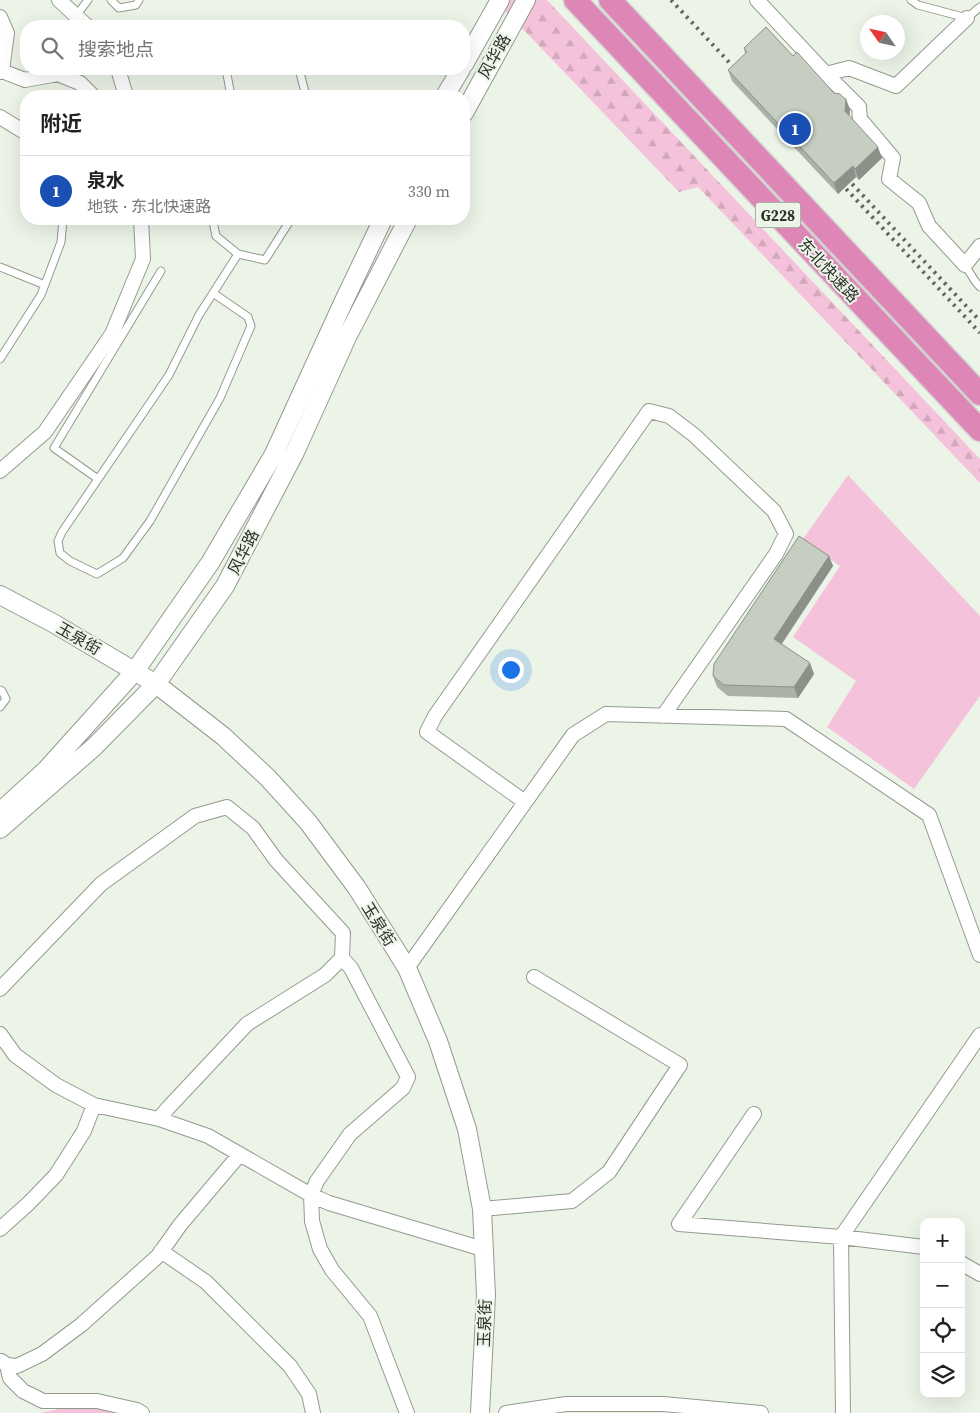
<!DOCTYPE html>
<html lang="zh">
<meta charset="utf-8">
<style>
:root{--surface:#fff;--page:#f6f6f6;--text:#222;--muted:#767676;--line:#e0e0e0;--accent:#db2777}
body{margin:0;font-family:"Source Serif 4","Noto Sans SC",serif;background:var(--page);color:var(--text)}
.controls{position:absolute;right:15px;bottom:15px;display:grid;overflow:hidden;border-radius:10px;box-shadow:0 5px 20px #0002}
.controls button{width:45px;height:45px;display:grid;place-items:center;padding:0;border:0;border-bottom:1px solid var(--line);background:var(--surface);color:var(--text);font:25px sans-serif}
.compass{position:absolute;left:860px;top:15px;width:45px;height:45px;border-radius:50%;background:var(--surface);box-shadow:0 5px 20px #0002;rotate:304deg}
.you{position:absolute;left:510px;top:669px;width:18px;height:18px;margin:-12px;border:4px solid #fff;border-radius:50%;background:#1a73e8;box-shadow:0 0 0 8px #1a73e833}
.badge{display:grid;place-items:center;width:32px;height:32px;border-radius:50%;background:var(--accent);color:#fff;font-size:16px;font-weight:700}
.pin{position:absolute;translate:-50% -50%;border:2px solid #fff;box-shadow:0 1px 5px #0006}
.list{margin:0;padding:0;list-style:none}
h2{display:flex;justify-content:space-between;align-items:center;height:65px;margin:0;padding:0 20px;font-size:21px}
h2 small{font-size:16px;font-weight:400;color:var(--muted)}
.list li{display:grid;grid-template-columns:32px 1fr auto;gap:15px;align-items:center;box-sizing:border-box;height:70px;padding:0 20px;border-top:1px solid var(--line)}
.list b{display:block;font-size:19px;white-space:nowrap}
.list p{margin:0;font-size:16px;white-space:nowrap;color:var(--muted)}
.list em{font-size:16px;font-style:normal;color:var(--muted)}
.icon{flex:none;width:28px;height:28px;fill:none;stroke:currentColor;stroke-width:2;stroke-linecap:round;stroke-linejoin:round}
.map{position:relative;flex:none;width:980px;height:1413px;overflow:hidden}
.search{position:absolute;background:var(--surface);box-shadow:0 5px 20px #0002;left:20px;top:20px;width:450px;height:55px;display:flex;align-items:center;gap:12px;box-sizing:border-box;padding:0 18px;border-radius:20px;color:var(--muted);font-size:19px}
.panel{position:absolute;background:var(--surface);box-shadow:0 5px 20px #0002;left:20px;top:90px;width:450px;height:135px;border-radius:20px}
.map>svg:first-child{display:block}
.forest{fill:url(#forest-firs)}
.park{fill:#f4c2db}
.lines{fill:none;stroke-linecap:round;stroke-linejoin:round}
.service-casing{stroke:#939b8f;stroke-width:9}
.minor-casing{stroke:#939b8f;stroke-width:16}
.tertiary-casing{stroke:#939b8f;stroke-width:20}
.trunk-casing{stroke:#d1d2d1;stroke-width:25}
.service{stroke:#fff;stroke-width:7}
.minor{stroke:#fff;stroke-width:14}
.tertiary{stroke:#fff;stroke-width:18}
.trunk{stroke:#de87b7;stroke-width:22}
.rail{stroke:#636760;stroke-width:4;stroke-dasharray:2.5 5;stroke-linecap:butt}
.wall{fill:#aab1a7}
.shaded-wall{fill:#8b9088}
.building{fill:#c6cec2;stroke:#8b9088}
.labels{text-anchor:middle;dominant-baseline:central;stroke-width:4;stroke-linejoin:round;paint-order:stroke}
.shield{fill:#ecf4e8;stroke:#676c64;stroke-width:1}
.shield-label{font-size:15px;font-weight:bold;fill:#2e312c}
.street-label{font-size:16px;fill:#2e312c;stroke:#ecf4e8}
</style>
<div class="map">
<svg width="980" height="1413" viewBox="0 0 980 1413">
<defs>
<pattern id="forest-firs" width="22" height="20" patternUnits="userSpaceOnUse" patternTransform="scale(1.25)"><rect width="22" height="20" fill="#f4c2db"/><path d="M5 1l3.5 6h-7zM16 11l3.5 6h-7z" fill="#d2a7bc"/></pattern>
</defs>
<rect width="100%" height="100%" fill="#ecf4e8"/>
<path class="forest" d="M 495,0 L 547,0 L 980,459 L 980,483 L 698,187 L 679,192 Z"/>
<path class="park" d="M 848,475 L 980,616 L 980,696 L 914,789 L 827,727 L 856,681 L 793,637 L 840,566 L 803,539 Z
M 119,1406 L 134,1413 L 40,1413 L 69,1407 Z"/>
<g class="lines">
<g class="service-casing">
<path id="service" d="M 111,0 L 119,8 L 136,5 L 139,0
M 911,0 L 918,5 L 967,18 L 980,7
M 76,16 L 88,0
M 226,69 L 231,96
M 299,69 L 306,96
M 215,219 L 213,221 L 216,236 L 238,254 L 265,260 L 291,219
M 965,265 L 975,281 L 980,287
M 0,267 L 45,285
M 213,293 L 248,317 L 251,326 L 220,398 L 150,521 L 123,558 L 97,574 L 70,561 L 60,553 L 58,541 L 62,532 L 169,375 L 199,315 L 238,254
M 0,359 L 41,295 L 61,242 L 63,219
M 98,479 L 54,448 L 161,271
M 0,690 L 2,691 L 6,699 L 0,707"/>
</g>
<g class="minor-casing">
<path id="minor" d="M 59,0 L 87,26
M 757,0 L 826,74 L 849,68 L 896,86 L 967,18
M 0,17 L 7,33 L 2,71
M 118,69 L 126,96
M 0,72 L 2,71 L 25,80 L 58,74 L 80,83 L 93,96
M 826,74 L 859,107 L 860,119 L 893,158 L 889,179 L 919,203 L 929,226 L 965,265 L 980,246
M 0,117 L 26,133
M 0,471 L 45,432 L 112,334 L 143,259 L 141,219
M 525,802 L 427,732 L 435,716 L 649,411 L 669,416 L 694,435 L 774,511 L 786,534 L 776,554 L 663,716
M 342,958 L 351,968 L 408,1077 L 403,1088 L 350,1134 L 317,1181 L 311,1195 L 312,1221 L 320,1249 L 332,1270 L 370,1316 L 407,1413
M 407,968 L 573,735 L 606,714 L 786,719 L 929,815 L 980,955
M 0,989 L 101,884 L 195,816 L 227,807 L 253,828 L 276,860 L 343,933 L 342,958 L 325,975 L 247,1024 L 168,1108 L 159,1119
M 0,1034 L 15,1055 L 56,1085 L 94,1105 L 159,1119 L 208,1136 L 311,1195 L 329,1203 L 483,1249
M 754,1114 L 679,1224 L 841,1237 L 924,1247
M 482,1209 L 572,1201 L 609,1172 L 680,1065 L 534,977
M 0,1229 L 29,1203 L 56,1175 L 84,1131 L 94,1105
M 161,1251 L 206,1282 L 290,1366 L 309,1394 L 313,1413
M 961,1263 L 980,1274
M 1,1361 L 7,1365 L 10,1378 L 23,1391 L 43,1401 L 97,1401 L 137,1410 L 142,1413
M 7,1365 L 17,1366 L 42,1354 L 81,1325 L 158,1256 L 180,1225 L 240,1154
M 506,1413 L 566,1404 L 663,1404 L 761,1413
M 843,1413 L 841,1237 L 980,1035"/>
</g>
<g class="tertiary-casing">
<path id="tertiary" d="M 464,64 L 500,0
M 445,96 L 461,69
M 464,113 L 526,0
M 0,595 L 53,623 L 156,684 L 223,736 L 268,778 L 308,822 L 357,888 L 407,968 L 438,1041 L 467,1129 L 482,1209 L 486,1295 L 480,1413
M 0,812 L 46,770 L 135,671 L 210,563 L 274,454 L 342,305 L 383,219
M 0,829 L 94,747 L 156,684 L 225,586 L 295,452 L 347,337 L 408,219"/>
</g>
<g class="trunk-casing">
<path id="trunk" d="M 575,0 L 980,430
M 610,0 L 980,394"/>
</g>
<use href="#service" class="service"/>
<use href="#minor" class="minor"/>
<use href="#tertiary" class="tertiary"/>
<use href="#trunk" class="trunk"/>
<path class="rail" d="M 671,0 L 741,75
M 842,173 L 980,321
M 836,178 L 980,333"/>
</g>
<path class="wall" d="M 744,48 L 793,56 L 834,93 L 846,99 L 850,110 L 849,116 L 882,158 L 859,180 L 856,177 L 838,194 L 732,81 L 728,70 L 745,54 Z
M 829,556 L 833,566 L 782,644 L 814,674 L 798,698 L 728,696 L 717,687 L 713,676 Z"/>
<path class="shaded-wall" d="M 846,99 L 850,110 L 849,122 L 845,111 Z
M 878,147 L 882,158 L 859,180 L 855,169 Z
M 853,166 L 856,177 L 838,194 L 834,183 Z
M 829,556 L 833,566 L 778,649 L 774,639 Z
M 810,663 L 814,674 L 798,698 L 794,687 Z"/>
<path class="building" d="M 766,27 L 793,56 L 797,52 L 834,93 L 840,94 L 844,98 L 846,99 L 845,111 L 878,147 L 855,169 L 853,166 L 834,183 L 728,70 L 747,52 L 744,48 Z
M 799,536 L 829,556 L 774,639 L 810,663 L 794,687 L 724,685 L 713,676 L 714,664 Z"/>
<g class="labels">
<rect class="shield" x="755.5" y="202.5" width="45" height="25" rx="4"/>
<g class="shield-label">
<text x="778" y="215">G228</text>
</g>
<g class="street-label">
<text transform="translate(494 56) rotate(-61)">风华路</text>
<text transform="translate(829 270) rotate(47)">东北快速路</text>
<text transform="translate(243 552) rotate(-63)">风华路</text>
<text transform="translate(79 638) rotate(30)">玉泉街</text>
<text transform="translate(379 924) rotate(58)">玉泉街</text>
<text transform="translate(484 1323) rotate(-88)">玉泉街</text>
</g>
</g>
</svg>
<div class="controls">
<button>+</button>
<button>−</button>
<button><svg class="icon" aria-label="locate" viewBox="0 0 24 24"><circle cx="12" cy="12" r="6"/><path d="M12 2v4M12 18v4M2 12h4M18 12h4"/></svg></button>
<button><svg class="icon" aria-label="layers" viewBox="0 0 24 24"><path d="M12 4l9 5-9 5-9-5zM3 14l9 5 9-5"/></svg></button>
</div>
<svg class="compass" viewBox="-18 -18 36 36"><path d="M0-13l5 13h-10z" fill="#e53935"/><path d="M0 13l5-13h-10z" fill="#767676"/></svg>
<div class="you"></div>
<div class="pin badge" style="left:795px;top:129px;background:#1a4fb4">1</div>
<div class="search"><svg class="icon" aria-label="search" viewBox="0 0 24 24"><circle cx="10" cy="10" r="6"/><path d="M15 15l6 6"/></svg>搜索地点</div>
<section class="panel">
<h2>附近<small></small></h2>
<ul class="list">
<li><span class="badge" style="background:#1a4fb4">1</span><div><b>泉水</b><p>地铁 · 东北快速路</p></div><em>330 m</em></li>
</ul>
</section>
</div>
